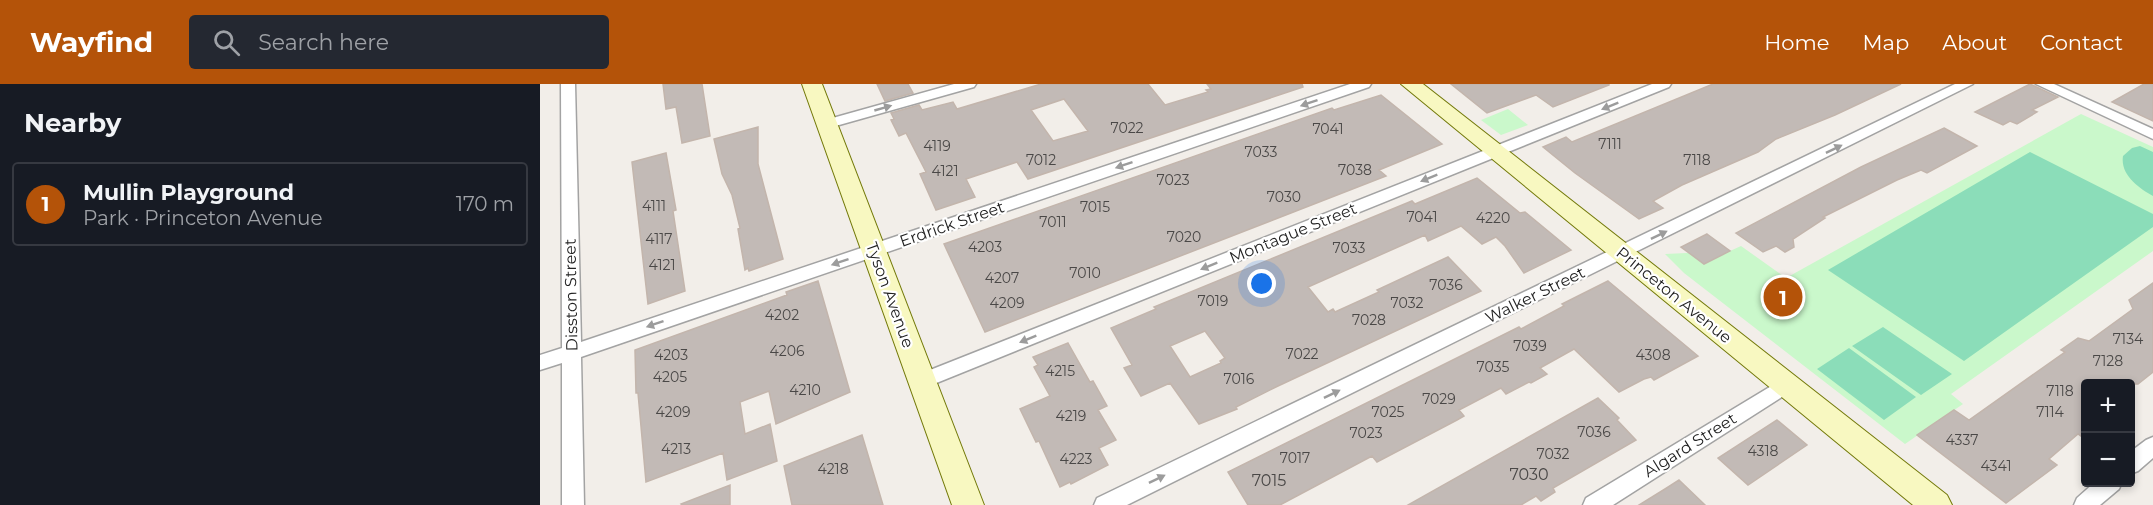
<!DOCTYPE html>
<meta charset="utf-8">
<style>
:root{--surface:#171b24;--page:#242831;--text:#f1f3f6;--muted:#9ea1a6;--line:#363941;--accent:#b45309}
body{margin:0;font-family:Montserrat,sans-serif;background:var(--page);color:var(--text)}
.controls{position:absolute;right:18px;bottom:18px;display:grid;overflow:hidden;border-radius:6px;box-shadow:0 3px 9px #0003}
.controls button{width:54px;height:54px;display:grid;place-items:center;padding:0;border:0;border-bottom:2px solid var(--line);background:var(--surface);color:var(--text);font:30px sans-serif}
.you{position:absolute;left:722px;top:200px;width:21px;height:21px;margin:-15px;border:4px solid #fff;border-radius:50%;background:#1a73e8;box-shadow:0 0 0 9px #1a73e833}
.badge{display:grid;place-items:center;width:39px;height:39px;border-radius:50%;background:var(--accent);color:#fff;font-size:20px;font-weight:700}
.pin{position:absolute;translate:-50% -50%;border:3px solid #fff;box-shadow:0 2px 6px #0006}
.list{margin:0;padding:0;list-style:none}
h2{display:flex;justify-content:space-between;align-items:center;height:78px;margin:0;padding:0 24px;font-size:26px}
h2 small{font-size:20px;font-weight:400;color:var(--muted)}
.list li{display:grid;grid-template-columns:39px 1fr auto;gap:18px;align-items:center;box-sizing:border-box;height:84px;margin:0 12px 12px;padding:0 12px;border:2px solid var(--line);border-radius:6px}
.list b{display:block;font-size:22px;white-space:nowrap}
.list p{margin:0;font-size:20px;white-space:nowrap;color:var(--muted)}
.list em{font-size:20px;font-style:normal;color:var(--muted)}
.icon{flex:none;width:33px;height:33px;fill:none;stroke:currentColor;stroke-width:2;stroke-linecap:round;stroke-linejoin:round}
.map{position:relative;flex:none;width:1613px;height:421px;overflow:hidden}
header{display:flex;align-items:center;gap:36px;box-sizing:border-box;height:84px;padding:0 30px;background:var(--accent);color:#fff}
header strong{font-size:28px}
nav{display:flex;gap:33px;margin-inline-start:auto;font-size:21px}
.search{width:420px;height:54px;background:var(--page);display:flex;align-items:center;gap:15px;box-sizing:border-box;padding:0 21px;border-radius:6px;color:var(--muted);font-size:22px}
main{display:flex}
aside{flex:1;background:var(--surface)}
.map>svg:first-child{display:block}
.park{fill:#caf8cb}
.pitch{fill:#8bddb9}
.building{fill:#c2bab6;stroke:#c3b5ac;stroke-width:1.5;fill-rule:evenodd}
.lines{fill:none;stroke-linecap:round;stroke-linejoin:round}
.street-casing{stroke:#a3a3a3;stroke-width:3}
.secondary-casing{stroke:#737909;stroke-width:2}
.street{fill:#fff;fill-rule:evenodd}
.secondary{fill:#f8f8c1;fill-rule:evenodd}
.oneway{fill:#9c9c9c}
.labels{text-anchor:middle;dominant-baseline:central;stroke-width:4.5;stroke-linejoin:round;paint-order:stroke}
.number-label{font-size:14px;fill:#4a4847}
.street-label{font-size:16px;fill:#222;stroke:#fff}
.near-number-label{font-size:16px;fill:#4a4847}
</style>
<header>
<strong>Wayfind</strong>
<div class="search"><svg class="icon" aria-label="search" viewBox="0 0 24 24"><circle cx="10" cy="10" r="6"/><path d="M15 15l6 6"/></svg>Search here</div>
<nav><a>Home</a><a>Map</a><a>About</a><a>Contact</a></nav>
</header>
<main>
<aside>
<h2>Nearby<small></small></h2>
<ul class="list">
<li><span class="badge">1</span><div><b>Mullin Playground</b><p>Park · Princeton Avenue</p></div><em>170 m</em></li>
</ul>
</aside>
<div class="map">
<svg width="1613" height="421" viewBox="0 0 1613 421">
<rect width="100%" height="100%" fill="#f2eee9"/>
<path class="park" d="M 968,25 L 988,41 L 961,51 L 941,36 Z
M 1541,30 L 1613,63 L 1613,167 L 1411,310 L 1423,320 L 1365,360 L 1144,189 L 1125,170 L 1190,167 L 1201,162 L 1246,194 Z"/>
<path class="pitch" d="M 1600,62 L 1613,68 L 1613,112 C 1599,104 1580,91 1583,72 L 1592,64 Z
M 1490,68 L 1613,130 L 1613,143 L 1424,277 L 1288,186 Z
M 1343,243 L 1412,290 L 1381,311 L 1312,262 Z
M 1309,264 L 1376,313 L 1344,336 L 1277,285 Z"/>
<path class="building" d="M 123,0 L 162,0 L 170,52 L 142,59 L 136,23 L 126,25 Z
M 337,0 L 368,0 L 373,9 L 345,17 Z
M 501,0 L 608,0 L 625,21 L 668,8 L 666,6 L 671,5 L 667,0 L 762,0 L 763,3 L 488,95 L 477,78 L 426,95 L 435,113 L 396,126 L 380,90 L 386,88 L 366,49 L 359,52 L 351,36 L 354,35 L 351,29 L 379,21 L 382,26 L 413,18 L 417,25 ZM 524,15 L 548,47 L 513,57 L 491,26 Z
M 911,0 L 1069,0 L 1069,1 L 1013,23 L 996,11 L 947,29 Z
M 1173,0 L 1361,0 L 1295,31 L 1236,55 L 1218,68 L 1142,101 L 1113,117 L 1123,124 L 1099,135 L 1035,89 L 1003,63 L 1026,53 L 1032,58 Z
M 1490,0 L 1518,13 L 1492,26 L 1497,28 L 1477,40 L 1470,37 L 1463,41 L 1435,28 Z
M 1604,0 L 1613,0 L 1613,37 L 1572,18 Z
M 841,11 L 902,60 L 839,86 L 846,92 L 445,248 L 404,160 L 792,24 L 794,26 Z
M 218,43 L 218,80 L 243,175 L 209,187 L 208,184 L 205,186 L 198,145 L 200,144 L 192,111 L 182,90 L 174,55 Z
M 1404,44 L 1437,62 L 1387,89 L 1381,86 L 1357,96 L 1283,133 L 1285,134 L 1253,155 L 1254,163 L 1245,168 L 1236,162 L 1223,168 L 1196,149 L 1321,83 Z
M 126,69 L 136,126 L 133,127 L 145,207 L 108,220 L 92,78 Z
M 937,94 L 980,129 L 985,128 L 1031,166 L 984,189 L 965,162 L 956,153 L 942,160 L 921,142 L 888,157 L 885,151 L 768,203 L 788,228 L 793,225 L 795,228 L 839,208 L 837,206 L 908,173 L 941,207 L 738,302 L 696,323 L 697,325 L 659,340 L 630,299 L 601,312 L 584,284 L 592,281 L 571,244 L 616,225 L 614,223 L 872,117 L 875,120 ZM 665,247 L 685,274 L 680,277 L 681,279 L 650,293 L 630,262 Z
M 1167,150 L 1190,167 L 1164,180 L 1141,163 Z
M 278,197 L 310,308 L 236,340 L 229,307 L 200,318 L 205,350 L 230,340 L 237,377 L 187,396 L 183,369 L 106,398 L 98,309 L 96,309 L 95,266 L 247,211 L 246,208 Z
M 1068,197 L 1158,272 L 1114,296 L 1111,293 L 1104,295 L 1079,308 L 1034,265 L 1000,284 L 1007,290 L 991,299 L 989,298 L 966,310 L 961,304 L 919,326 L 924,332 L 917,336 L 837,378 L 832,372 L 740,421 L 708,421 L 688,388 L 979,243 L 981,245 L 1024,222 L 1022,220 Z
M 1613,199 L 1613,288 L 1598,300 L 1545,300 L 1545,355 L 1538,350 L 1509,375 L 1517,381 L 1466,419 L 1377,351 L 1414,326 L 1429,336 L 1525,268 L 1521,266 L 1538,254 L 1549,257 L 1593,225 L 1589,216 Z
M 528,259 L 550,298 L 553,297 L 567,322 L 558,326 L 576,356 L 559,364 L 568,381 L 531,400 L 530,398 L 520,403 L 499,357 L 496,358 L 480,325 L 510,312 L 494,283 L 498,281 L 493,273 Z
M 1058,314 L 1079,334 L 1077,336 L 1096,356 L 1013,404 L 1015,408 L 1001,417 L 996,412 L 981,421 L 868,421 Z
M 1237,336 L 1267,361 L 1208,401 L 1178,374 Z
M 322,351 L 343,421 L 252,421 L 244,382 Z
M 1139,396 L 1165,421 L 1099,421 L 1125,405 Z
M 190,401 L 190,421 L 142,421 L 141,420 Z"/>
<g class="lines">
<g class="street-casing">
<path id="street" d="M 21,0 L 35,0 L 41,258 L 810,0 L 831,0 L 829,3 L 41,273 L 44,421 L 22,421 L 22,279 L 0,286 L 0,271 L 22,264 Z
M 414,0 L 436,0 L 434,3 L 292,43 L 287,44 L 280,40 L 282,37 Z
M 1112,0 L 1131,0 L 1129,3 L 389,302 L 382,305 L 375,302 L 372,297 L 375,292 Z
M 1415,0 L 1433,0 L 587,421 L 554,421 L 557,414 Z
M 1496,0 L 1514,0 L 1613,45 L 1613,55 Z
M 1246,293 L 1253,296 L 1256,301 L 1253,306 L 1073,421 L 1043,421 L 1046,414 Z
M 1613,353 L 1613,374 L 1598,387 L 1590,390 L 1590,368 L 1606,356 Z
M 1555,398 L 1582,398 L 1579,405 L 1560,421 L 1534,421 L 1537,414 Z"/>
</g>
<g class="secondary-casing">
<path id="secondary" d="M 262,0 L 282,0 L 444,421 L 412,421 Z
M 861,0 L 883,0 L 1407,411 L 1412,421 L 1373,421 Z"/>
</g>
<use href="#street" class="street"/>
<use href="#secondary" class="secondary"/>
</g>
<defs><path id="oneway-solid" d="M-6-.8H1V-3.2L6.5 0L1 3.2V.8H-6Z" transform="scale(1.5)"/></defs>
<g class="oneway">
<use href="#oneway-solid" transform="translate(769 19) rotate(161)"/>
<use href="#oneway-solid" transform="translate(1070 22) rotate(158)"/>
<use href="#oneway-solid" transform="translate(343 24) rotate(-16)"/>
<use href="#oneway-solid" transform="translate(1294 65) rotate(-26)"/>
<use href="#oneway-solid" transform="translate(584 81) rotate(161)"/>
<use href="#oneway-solid" transform="translate(889 94) rotate(158)"/>
<use href="#oneway-solid" transform="translate(1119 151) rotate(-26)"/>
<use href="#oneway-solid" transform="translate(300 178) rotate(161)"/>
<use href="#oneway-solid" transform="translate(669 182) rotate(158)"/>
<use href="#oneway-solid" transform="translate(115 240) rotate(161)"/>
<use href="#oneway-solid" transform="translate(488 255) rotate(158)"/>
<use href="#oneway-solid" transform="translate(792 310) rotate(-26)"/>
<use href="#oneway-solid" transform="translate(617 395) rotate(-26)"/>
</g>
<g class="labels">
<g class="number-label">
<text x="587" y="44">7022</text>
<text x="788" y="45">7041</text>
<text x="1070" y="60">7111</text>
<text x="397" y="62">4119</text>
<text x="721" y="68">7033</text>
<text x="501" y="76">7012</text>
<text x="1157" y="76">7118</text>
<text x="815" y="86">7038</text>
<text x="405" y="87">4121</text>
<text x="633" y="96">7023</text>
<text x="744" y="113">7030</text>
<text x="114" y="122">4111</text>
<text x="555" y="123">7015</text>
<text x="882" y="133">7041</text>
<text x="953" y="134">4220</text>
<text x="513" y="138">7011</text>
<text x="644" y="153">7020</text>
<text x="119" y="155">4117</text>
<text x="445" y="163">4203</text>
<text x="809" y="164">7033</text>
<text x="122" y="181">4121</text>
<text x="545" y="189">7010</text>
<text x="462" y="194">4207</text>
<text x="906" y="201">7036</text>
<text x="673" y="217">7019</text>
<text x="467" y="219">4209</text>
<text x="867" y="219">7032</text>
<text x="242" y="231">4202</text>
<text x="829" y="236">7028</text>
<text x="1588" y="255">7134</text>
<text x="990" y="262">7039</text>
<text x="247" y="267">4206</text>
<text x="762" y="270">7022</text>
<text x="131" y="271">4203</text>
<text x="1113" y="271">4308</text>
<text x="1568" y="277">7128</text>
<text x="953" y="283">7035</text>
<text x="520" y="287">4215</text>
<text x="130" y="293">4205</text>
<text x="699" y="295">7016</text>
<text x="265" y="306">4210</text>
<text x="1520" y="307">7118</text>
<text x="899" y="315">7029</text>
<text x="133" y="328">4209</text>
<text x="848" y="328">7025</text>
<text x="1510" y="328">7114</text>
<text x="531" y="332">4219</text>
<text x="1054" y="348">7036</text>
<text x="826" y="349">7023</text>
<text x="1422" y="356">4337</text>
<text x="136" y="365">4213</text>
<text x="1223" y="367">4318</text>
<text x="1013" y="370">7032</text>
<text x="755" y="374">7017</text>
<text x="536" y="375">4223</text>
<text x="1456" y="382">4341</text>
<text x="293" y="385">4218</text>
</g>
<g class="street-label">
<text transform="translate(412 140) rotate(-19)">Erdrick Street</text>
<text transform="translate(753 149) rotate(-22)">Montague Street</text>
<text transform="translate(31 211) rotate(-91)">Disston Street</text>
<text transform="translate(350 211) rotate(70)">Tyson Avenue</text>
<text transform="translate(995 211) rotate(-26)">Walker Street</text>
<text transform="translate(1134 211) rotate(39)">Princeton Avenue</text>
<text transform="translate(1150 361) rotate(-32)">Algard Street</text>
</g>
<g class="near-number-label">
<text x="989" y="390">7030</text>
<text x="729" y="396">7015</text>
</g>
</g>
</svg>
<div class="controls">
<button>+</button>
<button>−</button>
</div>
<div class="you"></div>
<div class="pin badge" style="left:1243px;top:213px">1</div>
</div>
</main>
